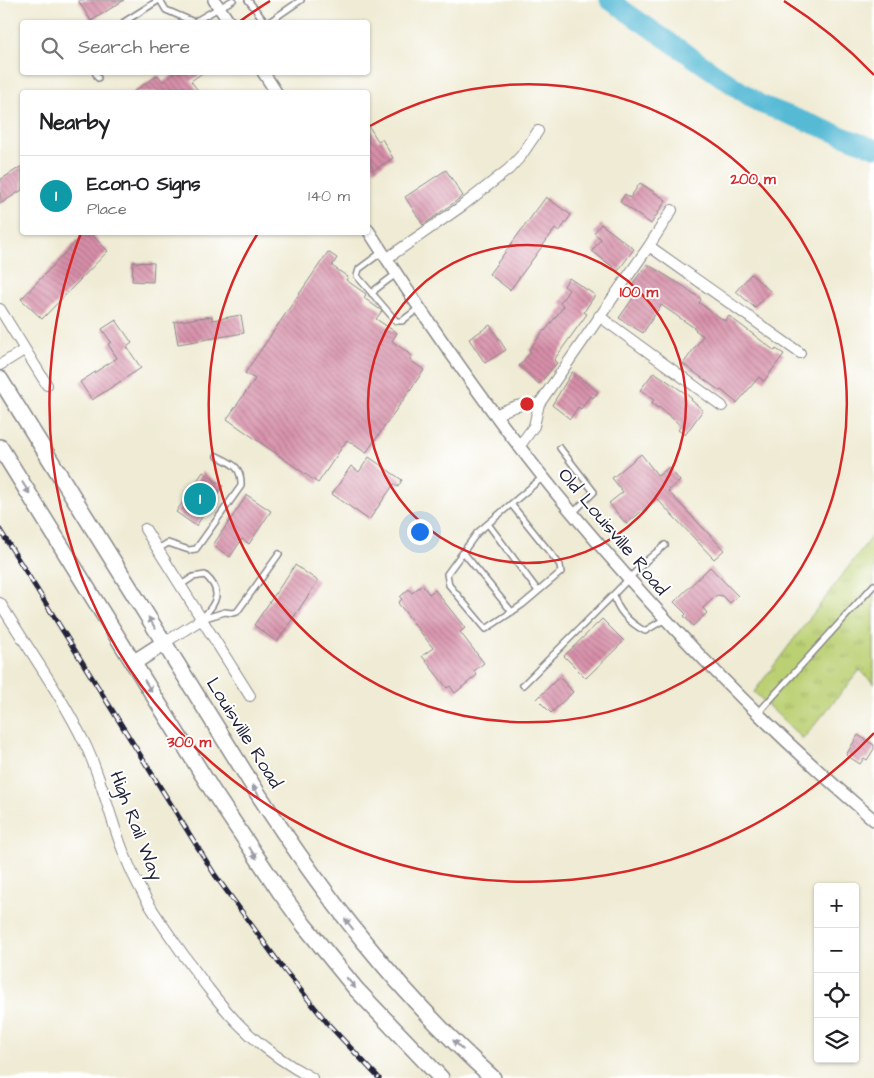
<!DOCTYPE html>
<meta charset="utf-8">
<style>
:root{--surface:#fff;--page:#f6f6f6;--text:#202124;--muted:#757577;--line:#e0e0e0;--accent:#b5179e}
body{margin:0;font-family:"Architects Daughter",sans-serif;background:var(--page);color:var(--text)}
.controls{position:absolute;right:15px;bottom:15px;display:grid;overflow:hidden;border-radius:5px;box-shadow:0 1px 4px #0004}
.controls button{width:45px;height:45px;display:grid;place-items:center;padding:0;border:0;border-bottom:1px solid var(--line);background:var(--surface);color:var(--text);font:25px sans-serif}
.you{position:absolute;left:419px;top:531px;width:18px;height:18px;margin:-12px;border:4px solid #fff;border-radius:50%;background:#1a73e8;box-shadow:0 0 0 8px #1a73e833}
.badge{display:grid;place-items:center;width:32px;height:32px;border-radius:50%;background:var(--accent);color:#fff;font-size:16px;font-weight:700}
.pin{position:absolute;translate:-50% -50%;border:2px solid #fff;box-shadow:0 1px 5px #0006}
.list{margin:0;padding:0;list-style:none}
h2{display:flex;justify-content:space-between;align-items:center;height:65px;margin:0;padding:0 20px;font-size:21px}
h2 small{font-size:16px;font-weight:400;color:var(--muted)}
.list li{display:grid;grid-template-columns:32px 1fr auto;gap:15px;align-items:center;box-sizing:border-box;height:80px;padding:0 20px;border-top:1px solid var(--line)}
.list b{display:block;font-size:19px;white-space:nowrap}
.list p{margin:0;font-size:16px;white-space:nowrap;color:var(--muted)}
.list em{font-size:16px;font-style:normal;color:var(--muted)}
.icon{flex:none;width:28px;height:28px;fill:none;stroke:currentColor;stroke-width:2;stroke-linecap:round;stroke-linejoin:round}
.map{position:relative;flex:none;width:874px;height:1078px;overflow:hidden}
.search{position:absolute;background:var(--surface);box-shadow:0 1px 4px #0004;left:20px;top:20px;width:350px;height:55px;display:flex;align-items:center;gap:12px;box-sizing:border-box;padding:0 18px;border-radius:5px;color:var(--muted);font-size:19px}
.panel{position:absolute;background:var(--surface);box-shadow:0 1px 4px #0004;left:20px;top:90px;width:350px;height:145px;border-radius:5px}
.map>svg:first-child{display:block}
.park{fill:url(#park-tufts);stroke:#6e7957}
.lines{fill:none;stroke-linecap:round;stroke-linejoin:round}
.river{stroke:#57bad5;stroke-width:19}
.building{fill:url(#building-back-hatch)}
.service-casing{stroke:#888688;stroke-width:8}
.minor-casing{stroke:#888688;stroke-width:12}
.tertiary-casing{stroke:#888688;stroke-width:14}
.primary-casing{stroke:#888688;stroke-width:18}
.service{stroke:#fff;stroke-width:5}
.minor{stroke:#fff;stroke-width:10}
.tertiary{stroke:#fff;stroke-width:11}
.primary{stroke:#fff;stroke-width:15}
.rail-casing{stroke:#22223b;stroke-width:5}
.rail{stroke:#fff;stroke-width:3;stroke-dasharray:9;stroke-linecap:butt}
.oneway{fill:#9c9ca7}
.ring{fill:none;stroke:#d62828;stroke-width:2.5}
.labels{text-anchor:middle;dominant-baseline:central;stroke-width:4;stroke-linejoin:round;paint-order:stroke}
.street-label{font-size:19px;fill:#22223b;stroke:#fff}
.centre{fill:#d62828;stroke:#fff;stroke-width:2.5}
.ring-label{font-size:15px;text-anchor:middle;font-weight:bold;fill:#d62828;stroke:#fff;stroke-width:4;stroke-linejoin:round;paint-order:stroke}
</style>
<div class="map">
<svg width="874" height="1078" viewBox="0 0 874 1078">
<defs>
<pattern id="park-tufts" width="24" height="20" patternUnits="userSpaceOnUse" patternTransform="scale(1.25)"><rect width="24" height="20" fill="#bbd073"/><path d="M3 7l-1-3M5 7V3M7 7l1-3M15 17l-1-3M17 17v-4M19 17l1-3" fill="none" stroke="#a0b264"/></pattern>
<pattern id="building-back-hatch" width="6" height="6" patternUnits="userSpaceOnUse" patternTransform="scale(1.25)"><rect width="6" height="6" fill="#d78fa8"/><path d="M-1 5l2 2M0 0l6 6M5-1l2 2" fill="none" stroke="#ae748a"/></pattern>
</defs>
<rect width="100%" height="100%" fill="#fff"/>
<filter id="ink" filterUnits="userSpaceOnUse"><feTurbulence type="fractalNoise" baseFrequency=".02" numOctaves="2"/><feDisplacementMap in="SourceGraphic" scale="10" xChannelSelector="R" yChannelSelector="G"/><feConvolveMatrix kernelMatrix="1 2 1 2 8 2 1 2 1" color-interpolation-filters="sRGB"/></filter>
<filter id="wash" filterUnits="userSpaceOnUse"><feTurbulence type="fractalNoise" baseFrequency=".0096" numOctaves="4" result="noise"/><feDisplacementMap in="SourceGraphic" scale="20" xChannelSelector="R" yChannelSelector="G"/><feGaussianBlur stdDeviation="1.12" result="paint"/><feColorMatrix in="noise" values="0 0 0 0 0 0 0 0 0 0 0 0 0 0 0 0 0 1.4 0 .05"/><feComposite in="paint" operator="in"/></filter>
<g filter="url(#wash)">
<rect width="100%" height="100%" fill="#efebd4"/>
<path class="park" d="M 874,533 L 874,684 L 860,670 L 803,739 L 754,692 Z"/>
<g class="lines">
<path class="river" d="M 609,0 L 760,104 L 874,148"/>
</g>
<g id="blocks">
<path class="building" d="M 78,0 L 124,0 L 91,21 Z
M 176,72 L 204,72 L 191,81 L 199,92 L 133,92 L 158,75 L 163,82 Z
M 368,125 L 378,141 L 382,139 L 393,158 L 374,170 L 368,159 Z
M 22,166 L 22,190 L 0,204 L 0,180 Z
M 446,170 L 463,196 L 423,225 L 405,197 Z
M 640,183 L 666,200 L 651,224 L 620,202 L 625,194 L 630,198 Z
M 546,197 L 571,215 L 559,232 L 555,229 L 510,290 L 489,274 Z
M 601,224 L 634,249 L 618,271 L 592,251 L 601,239 L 594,233 Z
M 85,232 L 89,232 L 108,251 L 42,319 L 21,299 Z
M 328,252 L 337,258 L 332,266 L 348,277 L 346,280 L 366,294 L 364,298 L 382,311 L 376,319 L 397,333 L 392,341 L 412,356 L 410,360 L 424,370 L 366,453 L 347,440 L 318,483 L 227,419 L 255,379 L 245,373 Z
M 133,262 L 154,263 L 153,282 L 132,281 Z
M 647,264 L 683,286 L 701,299 L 699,303 L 725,321 L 729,316 L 775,351 L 776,349 L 784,354 L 764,381 L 759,377 L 737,403 L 721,390 L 720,391 L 683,364 L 703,336 L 695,330 L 696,329 L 661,305 L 643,333 L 619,318 L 640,288 L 633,283 Z
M 751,274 L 770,291 L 755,308 L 736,291 Z
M 569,278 L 595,295 L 584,312 L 587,314 L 554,360 L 557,363 L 539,384 L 519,366 L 531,352 L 529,350 L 544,330 L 545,331 L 564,306 L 560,303 L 569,290 L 564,286 Z
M 241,315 L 244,333 L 178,344 L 174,322 L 212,316 L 212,320 Z
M 116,320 L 132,343 L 127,347 L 141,368 L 92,400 L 80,382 L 117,358 L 108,344 L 111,342 L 102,329 Z
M 490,325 L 506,350 L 485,363 L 469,339 Z
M 572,372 L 598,392 L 593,398 L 590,396 L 581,409 L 578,407 L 570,419 L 552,405 Z
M 654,372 L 685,393 L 692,399 L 691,400 L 703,410 L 685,435 L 678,430 L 681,426 L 659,407 L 658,408 L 651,403 L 654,400 L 640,390 Z
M 641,454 L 658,476 L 669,467 L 680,481 L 668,491 L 724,550 L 714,559 L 657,499 L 626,524 L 609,503 L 623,492 L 612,478 Z
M 369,457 L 402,480 L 398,487 L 394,484 L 369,520 L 332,494 L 351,466 L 359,472 Z
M 203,472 L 223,486 L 196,526 L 176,512 Z
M 247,495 L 271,511 L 249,544 L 242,539 L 230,557 L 213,545 Z
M 295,565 L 318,581 L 277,642 L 254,625 Z
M 710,567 L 738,596 L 730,603 L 723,596 L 717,595 L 703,608 L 707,613 L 693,626 L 684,616 L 686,614 L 674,602 Z
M 422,585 L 429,594 L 435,590 L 465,628 L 460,632 L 484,663 L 474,671 L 477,675 L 455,693 L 450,686 L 447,688 L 422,656 L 433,648 L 398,603 L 402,599 L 400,597 L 409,589 L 412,593 Z
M 602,619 L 624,641 L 586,678 L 564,656 Z
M 559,677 L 573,692 L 551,713 L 537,699 Z
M 858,735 L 874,745 L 874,749 L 867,760 L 864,758 L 860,764 L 846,755 Z"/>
</g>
</g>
<g filter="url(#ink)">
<use href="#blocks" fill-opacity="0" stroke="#888688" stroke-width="1"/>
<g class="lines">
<g class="service-casing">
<path id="service" d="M 160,0 L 166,10 L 194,22
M 248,0 L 265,22
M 124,22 L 159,0
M 194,22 L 233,0
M 269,22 L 301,0
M 95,72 L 98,78
M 382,252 L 359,269 L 357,276 L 396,321 L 402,321 L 419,308
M 372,294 L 376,289 L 396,274
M 560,448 L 594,492 L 573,513
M 511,504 L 560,565 L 561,572 L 522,605 L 486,629 L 449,585 L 447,574 L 477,533 L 543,477
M 488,524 L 538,591
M 158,549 L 168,543 L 189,550 L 196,549 L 241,486 C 242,467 233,464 217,456
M 463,552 L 512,612
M 181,585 L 193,577 L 205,575 C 223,591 217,603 202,618
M 202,619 L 225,612 L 232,613 L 237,612 L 279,554
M 665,619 L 645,631 C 631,624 616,610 614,594 L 647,560 L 665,545
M 523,685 L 614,594
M 758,713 L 874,585"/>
</g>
<g class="minor-casing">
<path id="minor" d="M 649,246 L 800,353
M 386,259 L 462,206 L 509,169 L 521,156 L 538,131
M 0,309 L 47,385
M 599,316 L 722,406
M 0,365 L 24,350
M 496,415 C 511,407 521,403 539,404 L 649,246 L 672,210
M 519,447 L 534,426 L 539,404
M 145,529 L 250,696
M 0,603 C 29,650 62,696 86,746 C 104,784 111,825 128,863 C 141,895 161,923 180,950 C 221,1007 248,1044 312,1078
M 164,643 L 202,619"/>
</g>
<g class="tertiary-casing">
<path id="tertiary" d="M 214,0 L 229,22
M 263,72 L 276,92
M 368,230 C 433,331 502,430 580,522 C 670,629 768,729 874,820"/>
</g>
<g class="primary-casing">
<path id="primary" d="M 0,379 L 255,789 C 323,895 399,994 493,1078
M 0,447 L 212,790 L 280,892 L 304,925 L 356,989 L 441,1078
M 133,663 L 164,643"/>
</g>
<use href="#service" class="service"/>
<use href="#minor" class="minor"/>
<use href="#tertiary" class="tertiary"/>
<use href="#primary" class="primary"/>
<g class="rail-casing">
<path id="rail" d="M 0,530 L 215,875 L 282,967 L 329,1025 L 379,1078"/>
</g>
<use href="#rail" class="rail"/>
</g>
<defs><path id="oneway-solid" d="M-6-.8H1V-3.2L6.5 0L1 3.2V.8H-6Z" transform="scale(1.25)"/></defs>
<g class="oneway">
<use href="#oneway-solid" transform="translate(26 488) rotate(58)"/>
<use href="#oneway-solid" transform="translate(152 623) rotate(-122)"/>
<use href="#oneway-solid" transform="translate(148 686) rotate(58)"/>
<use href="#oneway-solid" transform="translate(256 791) rotate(-122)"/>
<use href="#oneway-solid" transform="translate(253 853) rotate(57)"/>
<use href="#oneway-solid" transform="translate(349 924) rotate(-128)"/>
<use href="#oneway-solid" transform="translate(351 983) rotate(50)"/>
<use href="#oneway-solid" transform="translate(458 1045) rotate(-136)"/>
</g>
</g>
<g class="ring">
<circle cx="527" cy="404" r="159"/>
<path d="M370 126A319 319 0 1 1 258 233"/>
<path d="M874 733A478 478 0 0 1 81 233M239 22A478 478 0 0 1 270 1M784 1A478 478 0 0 1 874 75"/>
</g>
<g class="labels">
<g class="street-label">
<text transform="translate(613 532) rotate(50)">Old Louisville Road</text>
<text transform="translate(244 733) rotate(58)">Louisville Road</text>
<text transform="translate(136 826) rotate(69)">High Rail Way</text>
</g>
</g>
<circle cx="527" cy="404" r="8" class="centre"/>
<g class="ring-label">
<text x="753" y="184">200 m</text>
<text x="639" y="297">100 m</text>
<text x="189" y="747">300 m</text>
</g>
</svg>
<div class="controls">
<button>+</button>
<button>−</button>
<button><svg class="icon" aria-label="locate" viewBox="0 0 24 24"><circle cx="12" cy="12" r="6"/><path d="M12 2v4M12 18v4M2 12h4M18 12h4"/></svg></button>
<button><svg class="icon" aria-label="layers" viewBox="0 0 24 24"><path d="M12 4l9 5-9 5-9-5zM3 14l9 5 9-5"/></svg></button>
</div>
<div class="you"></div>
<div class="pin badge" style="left:200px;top:499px;background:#0f9aa8">1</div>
<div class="search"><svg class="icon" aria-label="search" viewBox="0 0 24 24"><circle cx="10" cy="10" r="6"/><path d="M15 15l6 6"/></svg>Search here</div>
<section class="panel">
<h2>Nearby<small></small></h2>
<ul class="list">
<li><span class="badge" style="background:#0f9aa8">1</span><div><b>Econ-O Signs</b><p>Place</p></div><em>140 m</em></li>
</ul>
</section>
</div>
